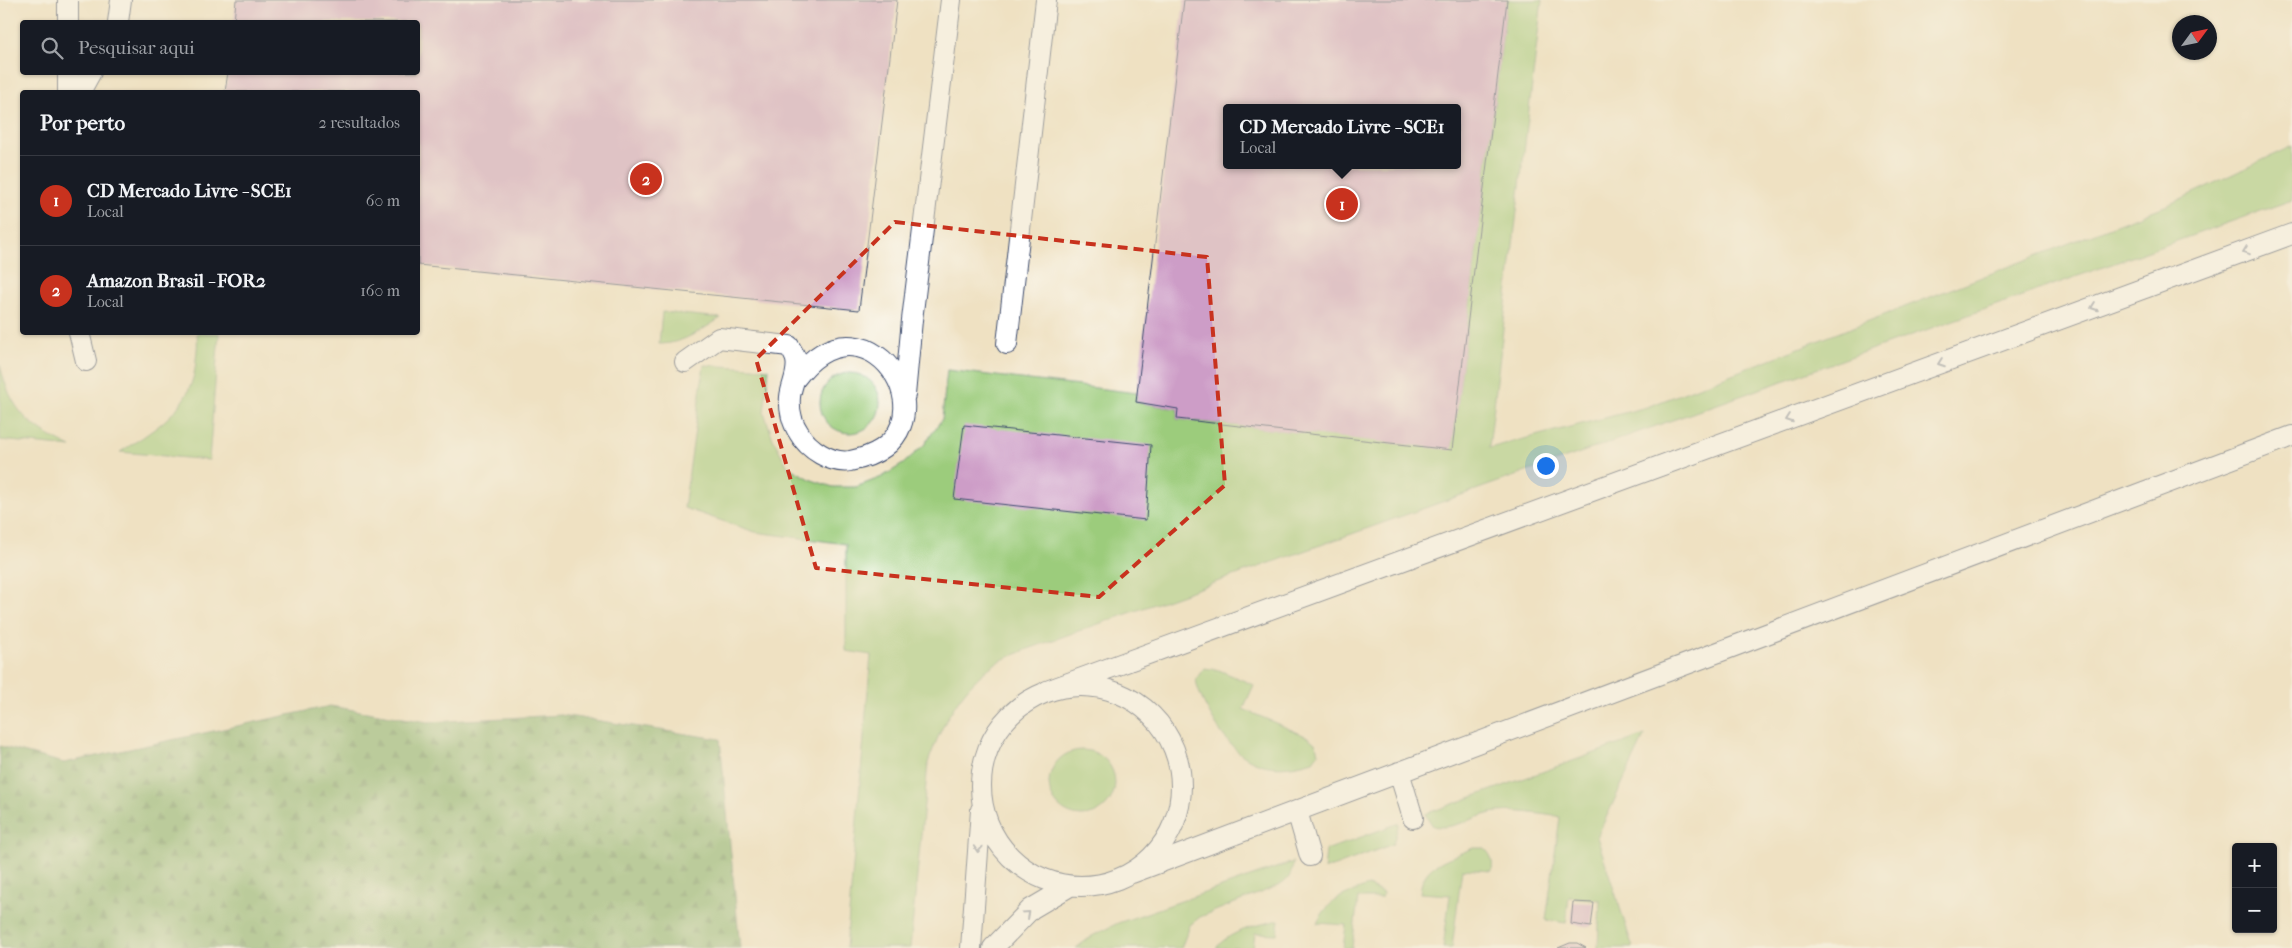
<!DOCTYPE html>
<html lang="pt">
<meta charset="utf-8">
<style>
:root{--surface:#171b24;--page:#242831;--text:#f1f3f6;--muted:#9ea1a6;--line:#363941;--accent:#c8321e}
body{margin:0;font-family:"IM FELL French Canon",serif;background:var(--page);color:var(--text)}
.controls{position:absolute;right:15px;bottom:15px;display:grid;overflow:hidden;border-radius:5px;box-shadow:0 1px 4px #0004}
.controls button{width:45px;height:45px;display:grid;place-items:center;padding:0;border:0;border-bottom:1px solid var(--line);background:var(--surface);color:var(--text);font:25px sans-serif}
.compass{position:absolute;left:2172px;top:15px;width:45px;height:45px;border-radius:50%;background:var(--surface);box-shadow:0 1px 4px #0004;rotate:57deg}
.you{position:absolute;left:1545px;top:465px;width:18px;height:18px;margin:-12px;border:4px solid #fff;border-radius:50%;background:#1a73e8;box-shadow:0 0 0 8px #1a73e833}
.badge{display:grid;place-items:center;width:32px;height:32px;border-radius:50%;background:var(--accent);color:#fff;font-size:16px;font-weight:700}
.pin{position:absolute;translate:-50% -50%;border:2px solid #fff;box-shadow:0 1px 5px #0006}
.popup{position:absolute;left:1223px;top:104px;width:238px;height:65px;box-sizing:border-box;display:grid;place-content:center;border-radius:5px;background:var(--surface);filter:drop-shadow(0 1px 4px #0005);font-size:16px;white-space:nowrap;color:var(--muted)}
.popup b{font-size:19px;color:var(--text)}
.popup::after{content:'';position:absolute;left:50%;top:100%;margin-left:-10px;border:10px solid transparent;border-top-color:var(--surface)}
.list{margin:0;padding:0;list-style:none}
h2{display:flex;justify-content:space-between;align-items:center;height:65px;margin:0;padding:0 20px;font-size:21px}
h2 small{font-size:16px;font-weight:400;color:var(--muted)}
.list li{display:grid;grid-template-columns:32px 1fr auto;gap:15px;align-items:center;box-sizing:border-box;height:90px;padding:0 20px;border-top:1px solid var(--line)}
.list b{display:block;font-size:19px;white-space:nowrap}
.list p{margin:0;font-size:16px;white-space:nowrap;color:var(--muted)}
.list em{font-size:16px;font-style:normal;color:var(--muted)}
.icon{flex:none;width:28px;height:28px;fill:none;stroke:currentColor;stroke-width:2;stroke-linecap:round;stroke-linejoin:round}
.map{position:relative;flex:none;width:2292px;height:948px;overflow:hidden}
.search{position:absolute;background:var(--surface);box-shadow:0 1px 4px #0004;left:20px;top:20px;width:400px;height:55px;display:flex;align-items:center;gap:12px;box-sizing:border-box;padding:0 18px;border-radius:5px;color:var(--muted);font-size:19px}
.panel{position:absolute;background:var(--surface);box-shadow:0 1px 4px #0004;left:20px;top:90px;width:400px;height:245px;border-radius:5px}
.map>svg:first-child{display:block}
.green{fill:#9ccc7b;stroke:#5c7e6c}
.forest{fill:url(#forest-firs);stroke:#4c7064}
.building{fill:#cd9dc7;fill-rule:evenodd}
.lines{fill:none;stroke-linecap:round;stroke-linejoin:round}
.service-casing{stroke:#3b4a6d;stroke-width:22}
.service{stroke:#fff;stroke-width:20}
.oneway{stroke:#8d97ae}
.marked{fill:none;stroke:#c8321e;stroke-width:4;stroke-dasharray:10 6;stroke-linejoin:round}
</style>
<div class="map">
<svg width="2292" height="948" viewBox="0 0 2292 948">
<defs>
<pattern id="forest-firs" width="22" height="20" patternUnits="userSpaceOnUse" patternTransform="scale(1.25)"><rect width="22" height="20" fill="#7db06b"/><path d="M5 1l3.5 6h-7zM16 11l3.5 6h-7z" fill="#66905b"/></pattern>
</defs>
<rect width="100%" height="100%" fill="#fdfcf7"/>
<filter id="ink" filterUnits="userSpaceOnUse"><feTurbulence type="fractalNoise" baseFrequency=".02" numOctaves="2"/><feDisplacementMap in="SourceGraphic" scale="10" xChannelSelector="R" yChannelSelector="G"/><feConvolveMatrix kernelMatrix="1 2 1 2 8 2 1 2 1" color-interpolation-filters="sRGB"/></filter>
<filter id="wash" filterUnits="userSpaceOnUse"><feTurbulence type="fractalNoise" baseFrequency=".0096" numOctaves="4" result="noise"/><feDisplacementMap in="SourceGraphic" scale="20" xChannelSelector="R" yChannelSelector="G"/><feGaussianBlur stdDeviation="1.12" result="paint"/><feColorMatrix in="noise" values="0 0 0 0 0 0 0 0 0 0 0 0 0 0 0 0 0 1.4 0 .05"/><feComposite in="paint" operator="in"/></filter>
<g filter="url(#wash)">
<rect width="100%" height="100%" fill="#efe1c2"/>
<path class="green" d="M 1507,0 L 1542,0 L 1489,448 L 1647,407 L 2170,204 L 2292,146 L 2292,200 L 1028,649 C 1018,654 1006,657 996,663 C 960,688 942,723 928,763 L 910,948 L 846,948 L 871,655 L 846,651 L 846,544 L 755,532 L 684,508 L 704,365 L 769,369 L 764,412 L 773,439 L 788,467 L 812,480 L 833,487 L 856,487 L 882,477 L 903,464 L 924,445 L 942,419 L 947,370 L 1137,393 L 1136,402 L 1178,409 L 1177,419 L 1452,449 Z
M 662,312 L 721,318 C 701,330 683,344 659,344 Z
M 197,333 L 219,333 L 209,460 L 120,452 C 157,428 193,408 196,360 C 197,351 198,342 197,333 Z
M 0,365 C 11,411 29,427 71,447 L 0,440 Z
M820 403a30 30 0 1 1 60 0a30 30 0 1 1-60 0Z
M 1204,668 L 1219,670 L 1254,685 L 1243,709 L 1308,737 L 1316,744 L 1318,754 L 1313,761 C 1265,776 1237,762 1212,718 C 1205,705 1198,694 1196,679 Z
M 1645,735 L 1597,837 L 1633,948 L 1598,948 L 1600,900 L 1569,897 L 1566,923 L 1546,920 L 1560,817 C 1540,814 1518,810 1498,812 C 1476,814 1455,831 1433,826 L 1425,814 Z
M1049 783a33 33 0 1 1 66 0a33 33 0 1 1-66 0Z
M 1399,823 L 1393,844 L 1324,870 L 1326,850 Z
M 1473,848 L 1484,848 C 1492,856 1493,860 1492,871 L 1462,869 L 1452,948 L 1443,948 L 1450,895 L 1420,893 C 1422,863 1449,859 1473,848 Z
M 1293,862 C 1292,873 1290,879 1280,885 L 1200,917 L 1190,925 L 1181,948 L 1076,948 L 1092,936 L 1118,923 Z
M 1368,886 L 1383,893 L 1382,898 L 1358,898 L 1352,948 L 1343,948 L 1346,925 L 1317,923 C 1331,897 1342,896 1368,886 Z
M 1279,920 L 1277,934 L 1255,933 L 1253,948 L 1216,948 C 1229,931 1258,925 1279,920 Z"/>
<path class="forest" d="M 330,706 L 428,722 L 561,715 L 720,739 L 740,948 L 0,948 L 0,746 L 64,763 Z"/>
<g id="blocks">
<path class="building" d="M 236,0 L 897,0 L 859,310 L 418,265 L 418,92 L 225,92 L 228,72 L 418,72 L 418,22 L 234,22 Z
M 1184,0 L 1507,0 L 1452,450 L 1177,419 L 1178,409 L 1136,402 ZM 1227,108 L 1457,108 L 1457,165 L 1227,165 Z
M 964,425 L 1151,445 L 1146,520 L 954,499 Z
M 1573,902 L 1594,903 L 1591,927 L 1571,924 Z
M 1570,943 L 1577,943 L 1586,948 L 1558,948 Z"/>
</g>
</g>
<g filter="url(#ink)">
<use href="#blocks" fill-opacity="0" stroke="#3b4a6d" stroke-width="1"/>
<g class="lines">
<g class="service-casing">
<path id="service" d="M 68,22 L 68,0
M 118,22 L 121,0
M 68,72 L 68,92
M 80,92 L 91,72
M 79,332 L 86,361
M 1007,344 L 1046,0
M 685,362 L 719,338 L 789,346 C 791,350 795,355 796,360 C 799,373 791,385 790,397 C 789,409 792,423 799,433 C 808,449 831,464 850,461 C 966,440 871,279 796,378
M 905,395 L 912,320 L 951,0
M981 786a100 100 0 1 1 200 0a100 100 0 1 1-200 0Z
M 1047,691 L 2292,234
M 1399,772 L 1413,818
M 1297,811 L 1310,856
M 1132,873 L 2292,436
M 971,948 L 981,810
M 993,948 L 1031,909 L 1070,886"/>
</g>
<use href="#service" class="service"/>
</g>
<defs><path id="oneway-chevron" d="M-2-3.5L2.5 0L-2 3.5" fill="none" stroke-width="1.6" stroke-linecap="round" stroke-linejoin="round" transform="scale(1.25)"/></defs>
<g class="oneway">
<use href="#oneway-chevron" transform="translate(2246 251) rotate(160)"/>
<use href="#oneway-chevron" transform="translate(2094 307) rotate(160)"/>
<use href="#oneway-chevron" transform="translate(1941 363) rotate(160)"/>
<use href="#oneway-chevron" transform="translate(1789 419) rotate(160)"/>
<use href="#oneway-chevron" transform="translate(978 849) rotate(94)"/>
<use href="#oneway-chevron" transform="translate(1027 914) rotate(-42)"/>
</g>
</g>
<path d="M0 0H2292V948H0ZM 895,222 L 1207,257 L 1225,485 L 1099,597 L 816,568 L 756,359 Z" fill="#efe1c2" fill-opacity=".55" fill-rule="evenodd"/>
<path class="marked" d="M 895,222 L 1207,257 L 1225,485 L 1099,597 L 816,568 L 756,359 Z"/>
</svg>
<div class="controls">
<button>+</button>
<button>−</button>
</div>
<svg class="compass" viewBox="-18 -18 36 36"><path d="M0-13l5 13h-10z" fill="#e53935"/><path d="M0 13l5-13h-10z" fill="#9ea1a6"/></svg>
<div class="you"></div>
<div class="pin badge" style="left:1342px;top:204px">1</div>
<div class="popup"><b>CD Mercado Livre - SCE1</b>Local</div>
<div class="pin badge" style="left:646px;top:179px">2</div>
<div class="search"><svg class="icon" aria-label="search" viewBox="0 0 24 24"><circle cx="10" cy="10" r="6"/><path d="M15 15l6 6"/></svg>Pesquisar aqui</div>
<section class="panel">
<h2>Por perto<small>2 resultados</small></h2>
<ul class="list">
<li><span class="badge">1</span><div><b>CD Mercado Livre - SCE1</b><p>Local</p></div><em>60 m</em></li>
<li><span class="badge">2</span><div><b>Amazon Brasil - FOR2</b><p>Local</p></div><em>160 m</em></li>
</ul>
</section>
</div>
